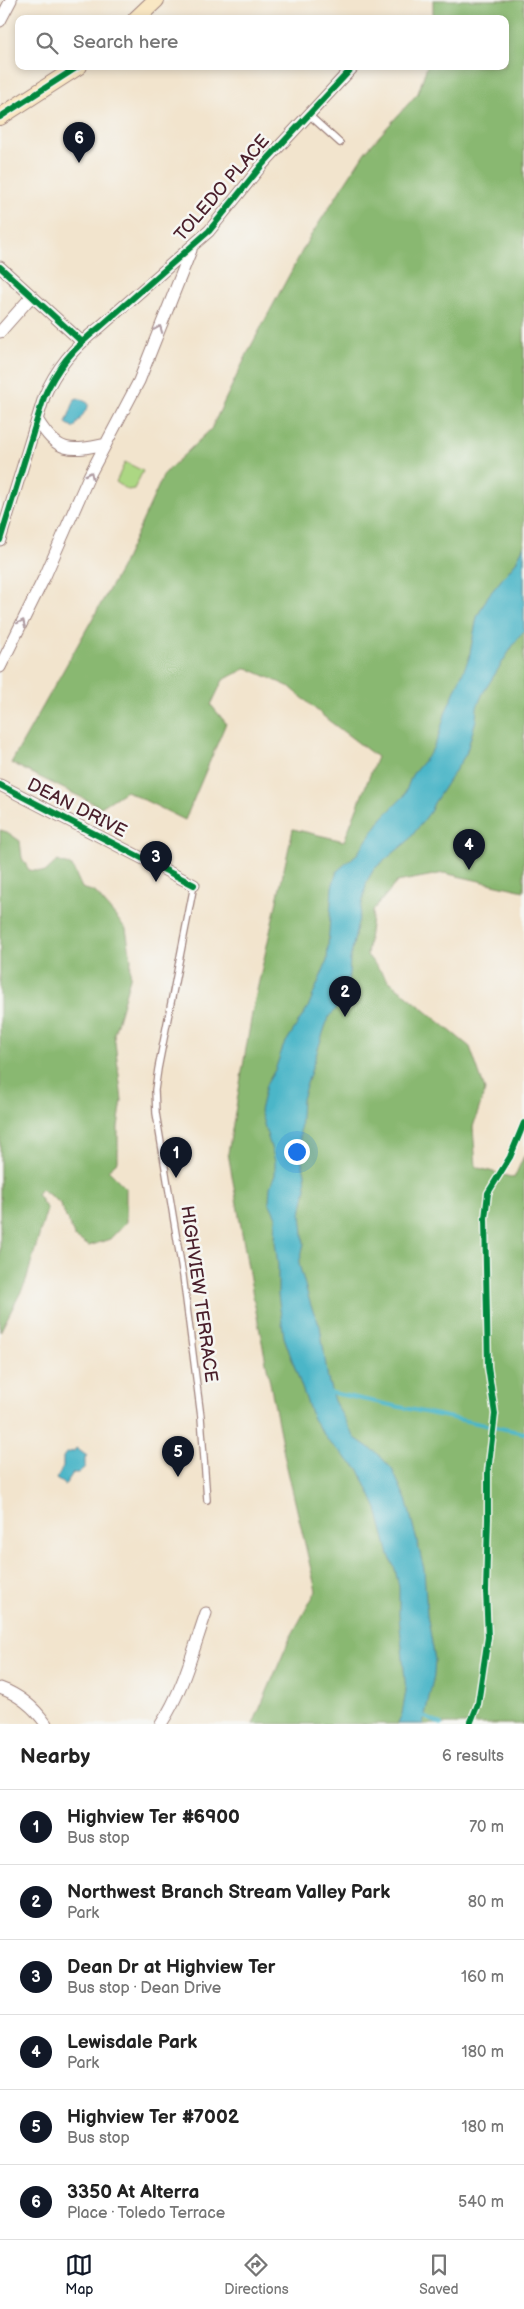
<!DOCTYPE html>
<meta charset="utf-8">
<style>
:root{--surface:#fff;--page:#f6f6f6;--text:#222;--muted:#767676;--line:#e0e0e0;--accent:#111827}
body{margin:0;font-family:"Balsamiq Sans",sans-serif;background:var(--page);color:var(--text)}
.you{position:absolute;left:296px;top:1151px;width:18px;height:18px;margin:-12px;border:4px solid #fff;border-radius:50%;background:#1a73e8;box-shadow:0 0 0 8px #1a73e833}
.badge{display:grid;place-items:center;width:32px;height:32px;border-radius:50%;background:var(--accent);color:#fff;font-size:16px;font-weight:700}
.pin{position:absolute;translate:-50% -41px;filter:drop-shadow(0 1px 2px #0008)}
.pin::after{content:'';position:absolute;top:26px;width:18px;height:15px;background:inherit;clip-path:polygon(0 0,100% 0,50% 100%)}
.list{margin:0;padding:0;list-style:none}
h2{display:flex;justify-content:space-between;align-items:center;height:65px;margin:0;padding:0 20px;font-size:21px}
h2 small{font-size:16px;font-weight:400;color:var(--muted)}
.list li{display:grid;grid-template-columns:32px 1fr auto;gap:15px;align-items:center;box-sizing:border-box;height:75px;padding:0 20px;border-top:1px solid var(--line)}
.list b{display:block;font-size:19px;white-space:nowrap}
.list p{margin:0;font-size:16px;white-space:nowrap;color:var(--muted)}
.list em{font-size:16px;font-style:normal;color:var(--muted)}
.icon{flex:none;width:28px;height:28px;fill:none;stroke:currentColor;stroke-width:2;stroke-linecap:round;stroke-linejoin:round}
.map{position:relative;flex:none;width:524px;height:1724px;overflow:hidden}
.search{position:absolute;background:var(--surface);box-shadow:0 2px 8px #0003;left:15px;right:15px;top:15px;height:55px;display:flex;align-items:center;gap:12px;box-sizing:border-box;padding:0 18px;border-radius:10px;color:var(--muted);font-size:19px}
.sheet{height:515px;background:var(--surface)}
nav{display:flex;justify-content:space-around;align-items:center;box-sizing:border-box;height:70px;border-top:1px solid var(--line);background:var(--surface);font-size:14px;color:var(--muted)}
nav a{display:grid;justify-items:center;gap:2px}
nav .on{color:var(--accent)}
.map>svg:first-child{display:block}
.green{fill:#acd783;stroke:#7b7b57}
.forest{fill:#89b871;stroke:#6a6c4e}
.water{fill:#4bb6c8;stroke:#4a6a7a}
.lines{fill:none;stroke-linecap:round;stroke-linejoin:round}
.stream{stroke:#4bb6c8;stroke-width:4}
.lane-casing{stroke:#9e827c;stroke-width:8}
.street-casing{stroke:#9e827c;stroke-width:13}
.secondary-casing{stroke:#9e827c;stroke-width:18}
.lane{stroke:#fff;stroke-width:5.5}
.street{stroke:#fff;stroke-width:11}
.secondary{stroke:#f9e7c3;stroke-width:16}
.cycleway-casing{stroke:#f6f6f2;stroke-width:9}
.cycleway{stroke:#00873e;stroke-width:6}
.oneway{stroke:#ae9aa0}
.labels{text-anchor:middle;dominant-baseline:central;stroke-width:5;stroke-linejoin:round;paint-order:stroke}
.street-label{font-size:18px;fill:#4a1f2b;stroke:#f6f6f2}
</style>
<div class="map">
<svg width="524" height="1724" viewBox="0 0 524 1724">
<rect width="100%" height="100%" fill="#f6f6f2"/>
<filter id="ink" filterUnits="userSpaceOnUse"><feTurbulence type="fractalNoise" baseFrequency=".02" numOctaves="2"/><feDisplacementMap in="SourceGraphic" scale="10" xChannelSelector="R" yChannelSelector="G"/><feConvolveMatrix kernelMatrix="1 2 1 2 8 2 1 2 1" color-interpolation-filters="sRGB"/></filter>
<filter id="wash" filterUnits="userSpaceOnUse"><feTurbulence type="fractalNoise" baseFrequency=".0096" numOctaves="4" result="noise"/><feDisplacementMap in="SourceGraphic" scale="20" xChannelSelector="R" yChannelSelector="G"/><feGaussianBlur stdDeviation="1.12" result="paint"/><feColorMatrix in="noise" values="0 0 0 0 0 0 0 0 0 0 0 0 0 0 0 0 0 1.4 0 .05"/><feComposite in="paint" operator="in"/></filter>
<g filter="url(#wash)">
<rect width="100%" height="100%" fill="#f2e4cd"/>
<path class="green" d="M 125,462 L 143,471 L 134,489 L 128,490 L 116,482 Z"/>
<path class="forest" d="M 433,0 L 524,0 L 524,891 L 444,873 L 397,882 L 373,910 L 367,955 L 388,980 L 470,1047 L 485,1090 L 473,1127 L 476,1167 L 514,1178 L 524,1156 L 524,1724 L 253,1724 L 290,1638 L 316,1591 L 285,1459 L 253,1296 L 228,1153 L 253,1008 L 293,829 L 344,841 L 377,757 L 328,720 L 290,687 L 247,668 L 223,680 L 211,705 L 226,723 L 185,820 L 126,791 L 101,807 L 11,763 L 121,568 L 164,474 L 211,429 L 251,346 L 308,240 L 365,152 L 418,93 L 427,66 L 505,66 L 505,19 L 433,19 Z
M 0,830 L 7,832 L 20,841 L 22,858 L 29,870 L 45,872 L 57,861 L 72,866 L 82,888 L 95,892 L 126,929 L 131,959 L 130,978 L 114,1034 L 122,1100 L 118,1127 L 118,1161 L 108,1170 L 126,1188 L 126,1222 L 110,1239 L 89,1246 L 75,1237 L 59,1202 L 41,1189 L 37,1194 L 47,1209 L 25,1284 L 0,1332 Z"/>
<path class="water" d="M 78,398 L 88,403 L 88,407 L 74,428 L 66,423 L 75,399 Z
M 524,545 L 524,631 L 514,644 L 483,693 L 477,707 L 476,720 L 466,754 L 434,803 L 430,812 L 408,841 L 374,869 L 367,881 L 350,959 L 348,989 L 345,999 L 328,1018 L 302,1099 L 299,1152 L 305,1173 L 306,1188 L 301,1214 L 304,1244 L 299,1264 L 311,1306 L 320,1326 L 328,1379 L 334,1401 L 355,1438 L 377,1453 L 392,1469 L 407,1502 L 424,1569 L 427,1614 L 435,1660 L 434,1675 L 423,1724 L 398,1724 L 402,1714 L 406,1691 L 399,1615 L 399,1587 L 395,1569 L 389,1555 L 377,1509 L 359,1470 L 329,1442 L 313,1419 L 284,1337 L 278,1295 L 278,1266 L 275,1241 L 276,1217 L 269,1202 L 270,1187 L 275,1175 L 275,1161 L 260,1111 L 266,1085 L 275,1070 L 283,1047 L 308,1007 L 327,961 L 332,887 L 337,871 L 357,854 L 382,818 L 404,796 L 412,775 L 431,752 L 438,738 L 446,711 L 469,658 L 477,617 L 488,596 L 516,562 Z
M 76,1448 L 87,1456 L 85,1457 L 85,1467 L 78,1473 L 73,1473 L 65,1485 L 56,1479 L 63,1467 L 63,1457 L 66,1453 L 74,1451 Z"/>
<g class="lines">
<path class="stream" d="M 328,1392 L 524,1433
M 420,1715 L 441,1724"/>
</g>
</g>
<g filter="url(#ink)">
<g class="lines">
<g class="lane-casing">
<path id="lane" d="M 308,114 L 340,143
M 194,885 L 158,1069 L 155,1090 L 156,1113 L 183,1276 L 201,1417 L 207,1500"/>
</g>
<g class="street-casing">
<path id="street" d="M 0,21 L 11,0
M 0,267 L 81,341
M 0,332 L 31,297
M 37,419 C 57,453 70,452 106,444
M 0,540 L 44,397 C 56,368 75,346 100,327 L 209,231 L 262,165 L 354,66
M 0,667 L 46,574 L 89,476 L 139,381 L 191,250
M 0,785 L 194,885
M 0,1688 C 20,1695 34,1707 46,1724
M 161,1724 C 183,1691 193,1650 206,1613"/>
</g>
<g class="secondary-casing">
<path id="secondary" d="M 136,19 L 156,0
M 0,117 L 79,66"/>
</g>
<use href="#lane" class="lane"/>
<use href="#street" class="street"/>
<use href="#secondary" class="secondary"/>
<g class="cycleway-casing">
<path id="cycleway" d="M 0,117 L 79,66
M 0,267 L 81,341
M 0,540 L 44,397 C 56,368 75,346 100,327 L 209,231 L 262,165 L 354,66
M 0,785 L 194,885
M 470,1724 L 478,1704 L 488,1637 L 486,1591 L 488,1519 L 488,1472 L 495,1414 L 488,1367 L 485,1218 L 488,1193 L 510,1157 L 524,1123"/>
</g>
<use href="#cycleway" class="cycleway"/>
</g>
<defs><path id="oneway-chevron" d="M-2-3.5L2.5 0L-2 3.5" fill="none" stroke-width="1.6" stroke-linecap="round" stroke-linejoin="round" transform="scale(1.25)"/></defs>
<g class="oneway">
<use href="#oneway-chevron" transform="translate(159 329) rotate(-69)"/>
<use href="#oneway-chevron" transform="translate(90 475) rotate(-64)"/>
<use href="#oneway-chevron" transform="translate(22 623) rotate(-64)"/>
</g>
</g>
<g class="labels">
<g class="street-label">
<text transform="translate(222 188) rotate(-49)">TOLEDO PLACE</text>
<text transform="translate(77 808) rotate(27)">DEAN DRIVE</text>
<text transform="translate(199 1294) rotate(82)">HIGHVIEW TERRACE</text>
</g>
</g>
</svg>
<div class="you"></div>
<div class="pin badge" style="left:176px;top:1178px">1</div>
<div class="pin badge" style="left:345px;top:1017px">2</div>
<div class="pin badge" style="left:156px;top:882px">3</div>
<div class="pin badge" style="left:469px;top:870px">4</div>
<div class="pin badge" style="left:178px;top:1477px">5</div>
<div class="pin badge" style="left:79px;top:163px">6</div>
<div class="search"><svg class="icon" aria-label="search" viewBox="0 0 24 24"><circle cx="10" cy="10" r="6"/><path d="M15 15l6 6"/></svg>Search here</div>
</div>
<section class="sheet">
<h2>Nearby<small>6 results</small></h2>
<ul class="list">
<li><span class="badge">1</span><div><b>Highview Ter #6900</b><p>Bus stop</p></div><em>70 m</em></li>
<li><span class="badge">2</span><div><b>Northwest Branch Stream Valley Park</b><p>Park</p></div><em>80 m</em></li>
<li><span class="badge">3</span><div><b>Dean Dr at Highview Ter</b><p>Bus stop · Dean Drive</p></div><em>160 m</em></li>
<li><span class="badge">4</span><div><b>Lewisdale Park</b><p>Park</p></div><em>180 m</em></li>
<li><span class="badge">5</span><div><b>Highview Ter #7002</b><p>Bus stop</p></div><em>180 m</em></li>
<li><span class="badge">6</span><div><b>3350 At Alterra</b><p>Place · Toledo Terrace</p></div><em>540 m</em></li>
</ul>
</section>
<nav>
<a class="on"><svg class="icon" aria-label="map" viewBox="0 0 24 24"><path d="M3 6l6-2 6 2 6-2v14l-6 2-6-2-6 2zM9 4v14M15 6v14"/></svg>Map</a>
<a><svg class="icon" aria-label="directions" viewBox="0 0 24 24"><path d="M12 3l9 9-9 9-9-9zM9 14v-3h6M13 9l2 2-2 2"/></svg>Directions</a>
<a><svg class="icon" aria-label="saved" viewBox="0 0 24 24"><path d="M7 4h10v16l-5-4-5 4z"/></svg>Saved</a>
</nav>
